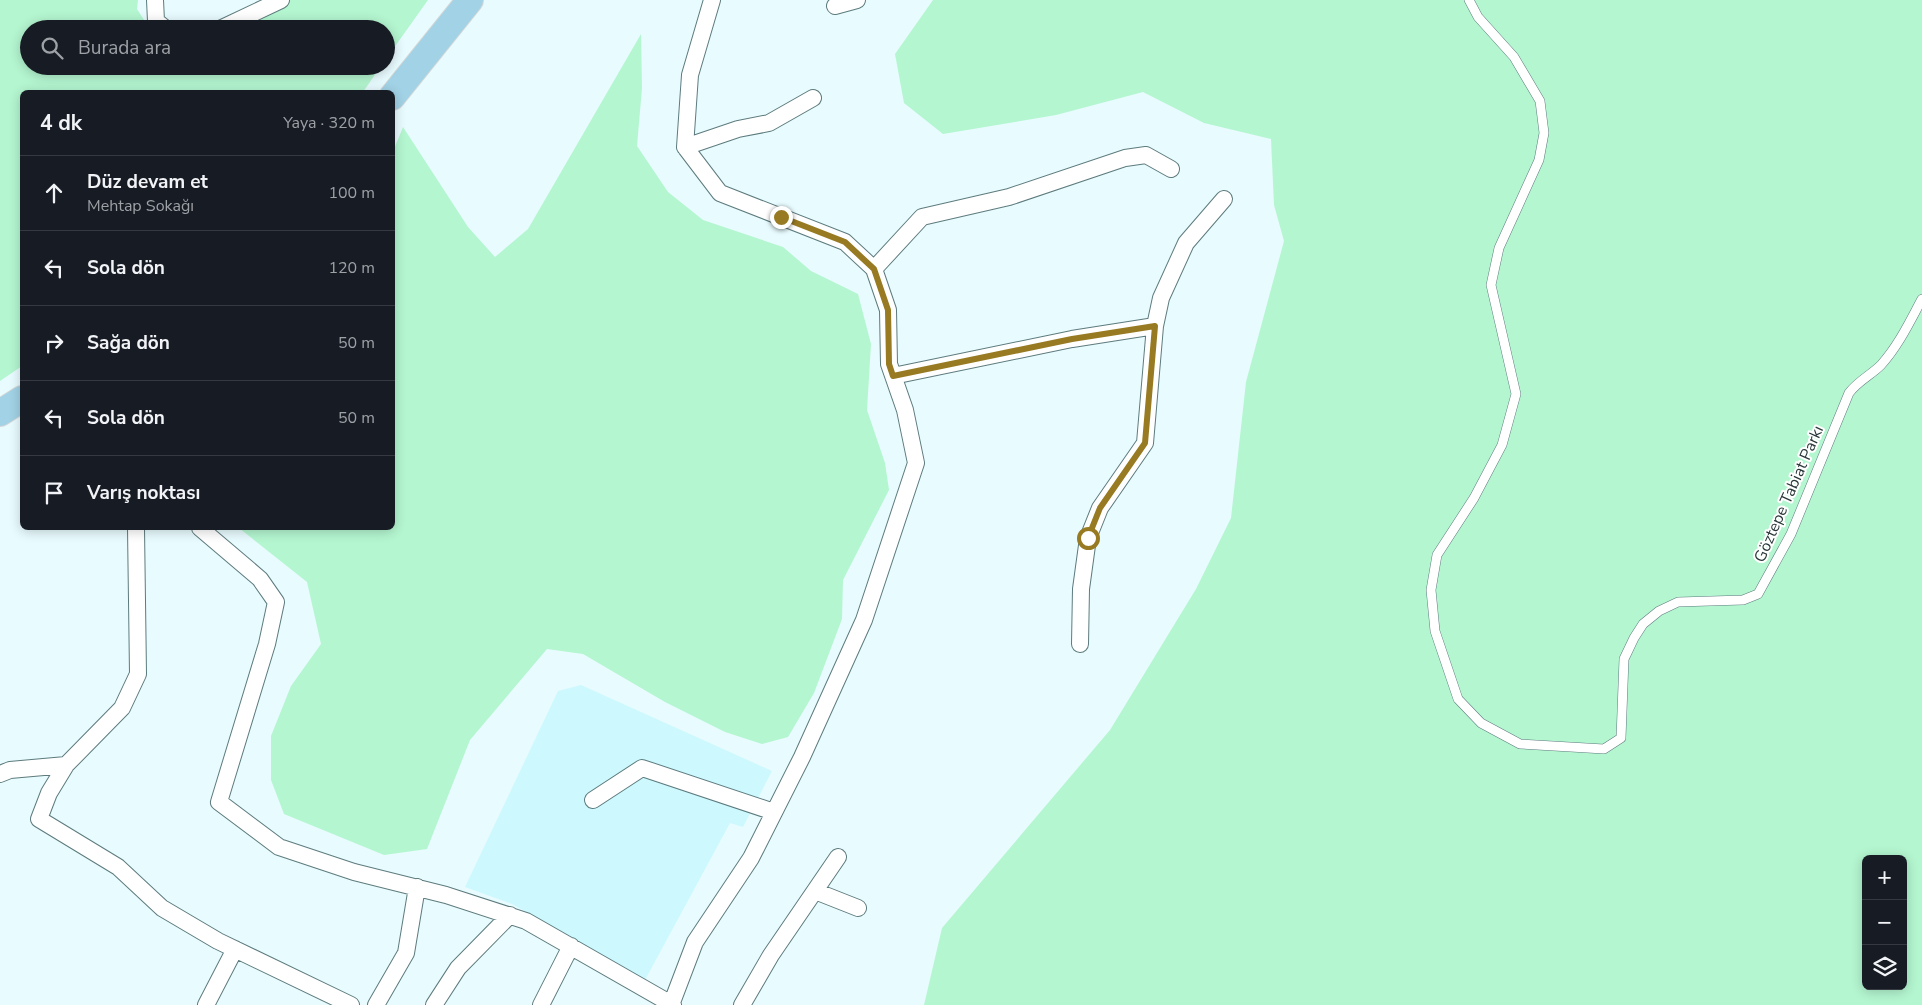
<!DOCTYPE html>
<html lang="tr">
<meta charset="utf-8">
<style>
:root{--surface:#171b24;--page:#242831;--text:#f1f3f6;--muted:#9ea1a6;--line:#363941}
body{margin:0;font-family:"Nunito Sans",sans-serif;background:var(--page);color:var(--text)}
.controls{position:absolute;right:15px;bottom:15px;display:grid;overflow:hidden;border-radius:8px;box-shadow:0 2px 12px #0003}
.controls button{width:45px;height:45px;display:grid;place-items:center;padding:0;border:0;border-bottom:1px solid var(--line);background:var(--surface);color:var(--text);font:25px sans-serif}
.stop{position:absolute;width:15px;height:15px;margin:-11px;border:4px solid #977a22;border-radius:50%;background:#fff}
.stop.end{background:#977a22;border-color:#fff;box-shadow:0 1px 5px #0008}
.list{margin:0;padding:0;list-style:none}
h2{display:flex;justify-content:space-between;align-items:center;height:65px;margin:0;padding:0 20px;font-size:21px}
h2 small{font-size:16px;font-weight:400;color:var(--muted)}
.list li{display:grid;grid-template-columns:32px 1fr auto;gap:15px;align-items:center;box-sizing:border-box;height:75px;padding:0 20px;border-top:1px solid var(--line)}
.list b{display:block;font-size:19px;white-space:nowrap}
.list p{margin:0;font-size:16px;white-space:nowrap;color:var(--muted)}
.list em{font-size:16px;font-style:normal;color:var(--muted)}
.icon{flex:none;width:28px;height:28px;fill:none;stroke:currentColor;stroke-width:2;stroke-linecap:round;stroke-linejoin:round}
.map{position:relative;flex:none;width:1922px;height:1005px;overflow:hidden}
.search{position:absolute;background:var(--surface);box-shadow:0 2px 12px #0003;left:20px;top:20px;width:375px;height:55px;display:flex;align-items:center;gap:12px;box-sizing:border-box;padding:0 18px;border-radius:28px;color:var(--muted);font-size:19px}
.panel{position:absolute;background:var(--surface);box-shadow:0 2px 12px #0003;left:20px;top:90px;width:375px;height:440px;border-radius:8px}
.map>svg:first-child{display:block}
.built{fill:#cdf9fe}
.green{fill:#b4f6d0;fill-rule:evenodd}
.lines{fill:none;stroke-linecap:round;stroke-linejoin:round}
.lane-casing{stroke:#5d7b7e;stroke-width:10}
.street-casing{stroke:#5d7b7e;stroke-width:18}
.primary-casing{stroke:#d4d7d7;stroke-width:28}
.lane{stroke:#fff;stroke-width:9}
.street{stroke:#fff;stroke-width:16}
.primary{stroke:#a2d2e6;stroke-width:26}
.route{stroke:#977a22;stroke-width:6}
.labels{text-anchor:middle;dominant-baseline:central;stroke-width:4;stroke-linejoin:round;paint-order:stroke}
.street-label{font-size:16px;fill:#2a3739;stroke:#fff}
</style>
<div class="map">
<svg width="1922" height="1005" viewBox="0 0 1922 1005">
<rect width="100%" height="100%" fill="#e8fbfe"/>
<path class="built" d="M 581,685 L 772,771 L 743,827 L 730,823 L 645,980 L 512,904 L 465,887 L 558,691 Z"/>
<path class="green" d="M 0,0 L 138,0 L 137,9 L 150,29 L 29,29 L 29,66 L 381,66 L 363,92 L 22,92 L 22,366 L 0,381 Z
M 282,0 L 428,0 L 386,59 L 386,29 L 244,29 Z
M 933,0 L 1922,0 L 1922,1005 L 924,1005 L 942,928 L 1110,730 L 1196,589 L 1231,518 L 1246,382 L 1284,241 L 1274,205 L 1271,139 L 1204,123 L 1143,92 L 1056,115 L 943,134 L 904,103 L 895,54 ZM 1866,859 L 1903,859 L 1903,986 L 1866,986 Z
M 641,34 L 642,88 L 637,146 L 668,192 L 703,220 L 783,247 L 811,271 L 858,294 L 871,344 L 867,410 L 885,463 L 889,490 L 843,580 L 842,619 L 814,693 L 788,737 L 762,744 L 725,732 L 665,702 L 583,654 L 547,649 L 470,740 L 427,849 L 384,855 L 284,814 L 271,780 L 271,736 L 291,686 L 321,644 L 307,582 L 239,528 L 392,528 L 392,154 L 403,127 L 468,227 L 495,257 L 528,229 Z"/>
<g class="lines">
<g class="lane-casing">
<path id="lane" d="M 1469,0 L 1478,17 L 1514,57 L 1540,101 L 1544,133 L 1539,160 L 1499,248 L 1491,285 L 1516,394 L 1502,445 L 1474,498 L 1437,555 L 1431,590 L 1435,631 L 1458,699 L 1481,723 L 1520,744 L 1604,749 L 1621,738 L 1624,659 L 1634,638 L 1643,624 L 1659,611 L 1678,602 L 1743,600 L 1758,594 L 1791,534 L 1849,393 C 1858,381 1871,375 1881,365 C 1899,345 1910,321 1922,299"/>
</g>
<g class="street-casing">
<path id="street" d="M 155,0 L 156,21 L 166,29
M 835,6 L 857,0
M 220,29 L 281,0
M 685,147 L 738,129 L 769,123 L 813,98
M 874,269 L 922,217 L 1009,197 L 1125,158 L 1146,155 L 1171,169
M 893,376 L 1072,339 L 1155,326
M 200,528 L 260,579 L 276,602 L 267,644 L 219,802 L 279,847 L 354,872 L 446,895 L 526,921 L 673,1005
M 1080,644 L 1081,589 L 1088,538 L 1100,508 L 1145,443 L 1155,326 L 1161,298 L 1186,243 L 1224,199
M 66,765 L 49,793 L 39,819 L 118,867 L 162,908 L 218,941 L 351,1005
M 0,774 L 10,770 L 66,765 L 122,708 L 138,674 L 136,528
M 593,800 L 642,768 L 774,812
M 815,891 L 858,908
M 206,1005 L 235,949
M 376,1005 L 406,953 L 417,887
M 434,1005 L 458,968 L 510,915
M 541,1005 L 571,946
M 671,1005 L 695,942 L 751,858 L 802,757 L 864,620 L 916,463 L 905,410 L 889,364 L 888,310 L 874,269 L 845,242 L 720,193 L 685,147 L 690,75 L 712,0
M 742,1005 L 771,955 L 838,857"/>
</g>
<g class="primary-casing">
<path id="primary" d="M 392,97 L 470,0
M 0,413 L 22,399"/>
</g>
<use href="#lane" class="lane"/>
<use href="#street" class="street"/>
<use href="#primary" class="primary"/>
</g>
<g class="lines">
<path class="route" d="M 781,217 L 845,242 L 874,269 L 888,310 L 889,364 L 893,376 L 1072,339 L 1155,326 L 1145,443 L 1100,508 L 1088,538"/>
</g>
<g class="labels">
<g class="street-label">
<text transform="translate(1789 494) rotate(-66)">Göztepe Tabiat Parkı</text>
</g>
</g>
</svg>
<div class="controls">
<button>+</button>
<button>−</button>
<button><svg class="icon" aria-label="layers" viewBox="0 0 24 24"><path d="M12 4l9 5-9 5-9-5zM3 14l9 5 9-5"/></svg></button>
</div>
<div class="stop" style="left:1088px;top:538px"></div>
<div class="stop end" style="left:781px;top:217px"></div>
<div class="search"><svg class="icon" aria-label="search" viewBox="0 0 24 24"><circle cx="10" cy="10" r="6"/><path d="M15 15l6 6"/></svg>Burada ara</div>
<section class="panel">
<h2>4 dk<small>Yaya · 320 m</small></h2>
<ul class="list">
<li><svg class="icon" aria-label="ahead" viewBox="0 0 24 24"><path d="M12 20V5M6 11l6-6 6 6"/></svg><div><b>Düz devam et</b><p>Mehtap Sokağı</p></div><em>100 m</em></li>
<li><svg class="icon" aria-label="left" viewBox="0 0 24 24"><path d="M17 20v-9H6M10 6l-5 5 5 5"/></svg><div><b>Sola dön</b></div><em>120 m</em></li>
<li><svg class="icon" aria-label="right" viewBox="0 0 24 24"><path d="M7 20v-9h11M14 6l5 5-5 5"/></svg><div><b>Sağa dön</b></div><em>50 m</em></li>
<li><svg class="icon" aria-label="left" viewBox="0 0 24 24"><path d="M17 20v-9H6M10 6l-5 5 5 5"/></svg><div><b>Sola dön</b></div><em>50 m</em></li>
<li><svg class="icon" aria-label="arrive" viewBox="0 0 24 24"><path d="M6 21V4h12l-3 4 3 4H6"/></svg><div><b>Varış noktası</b></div></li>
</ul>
</section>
</div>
